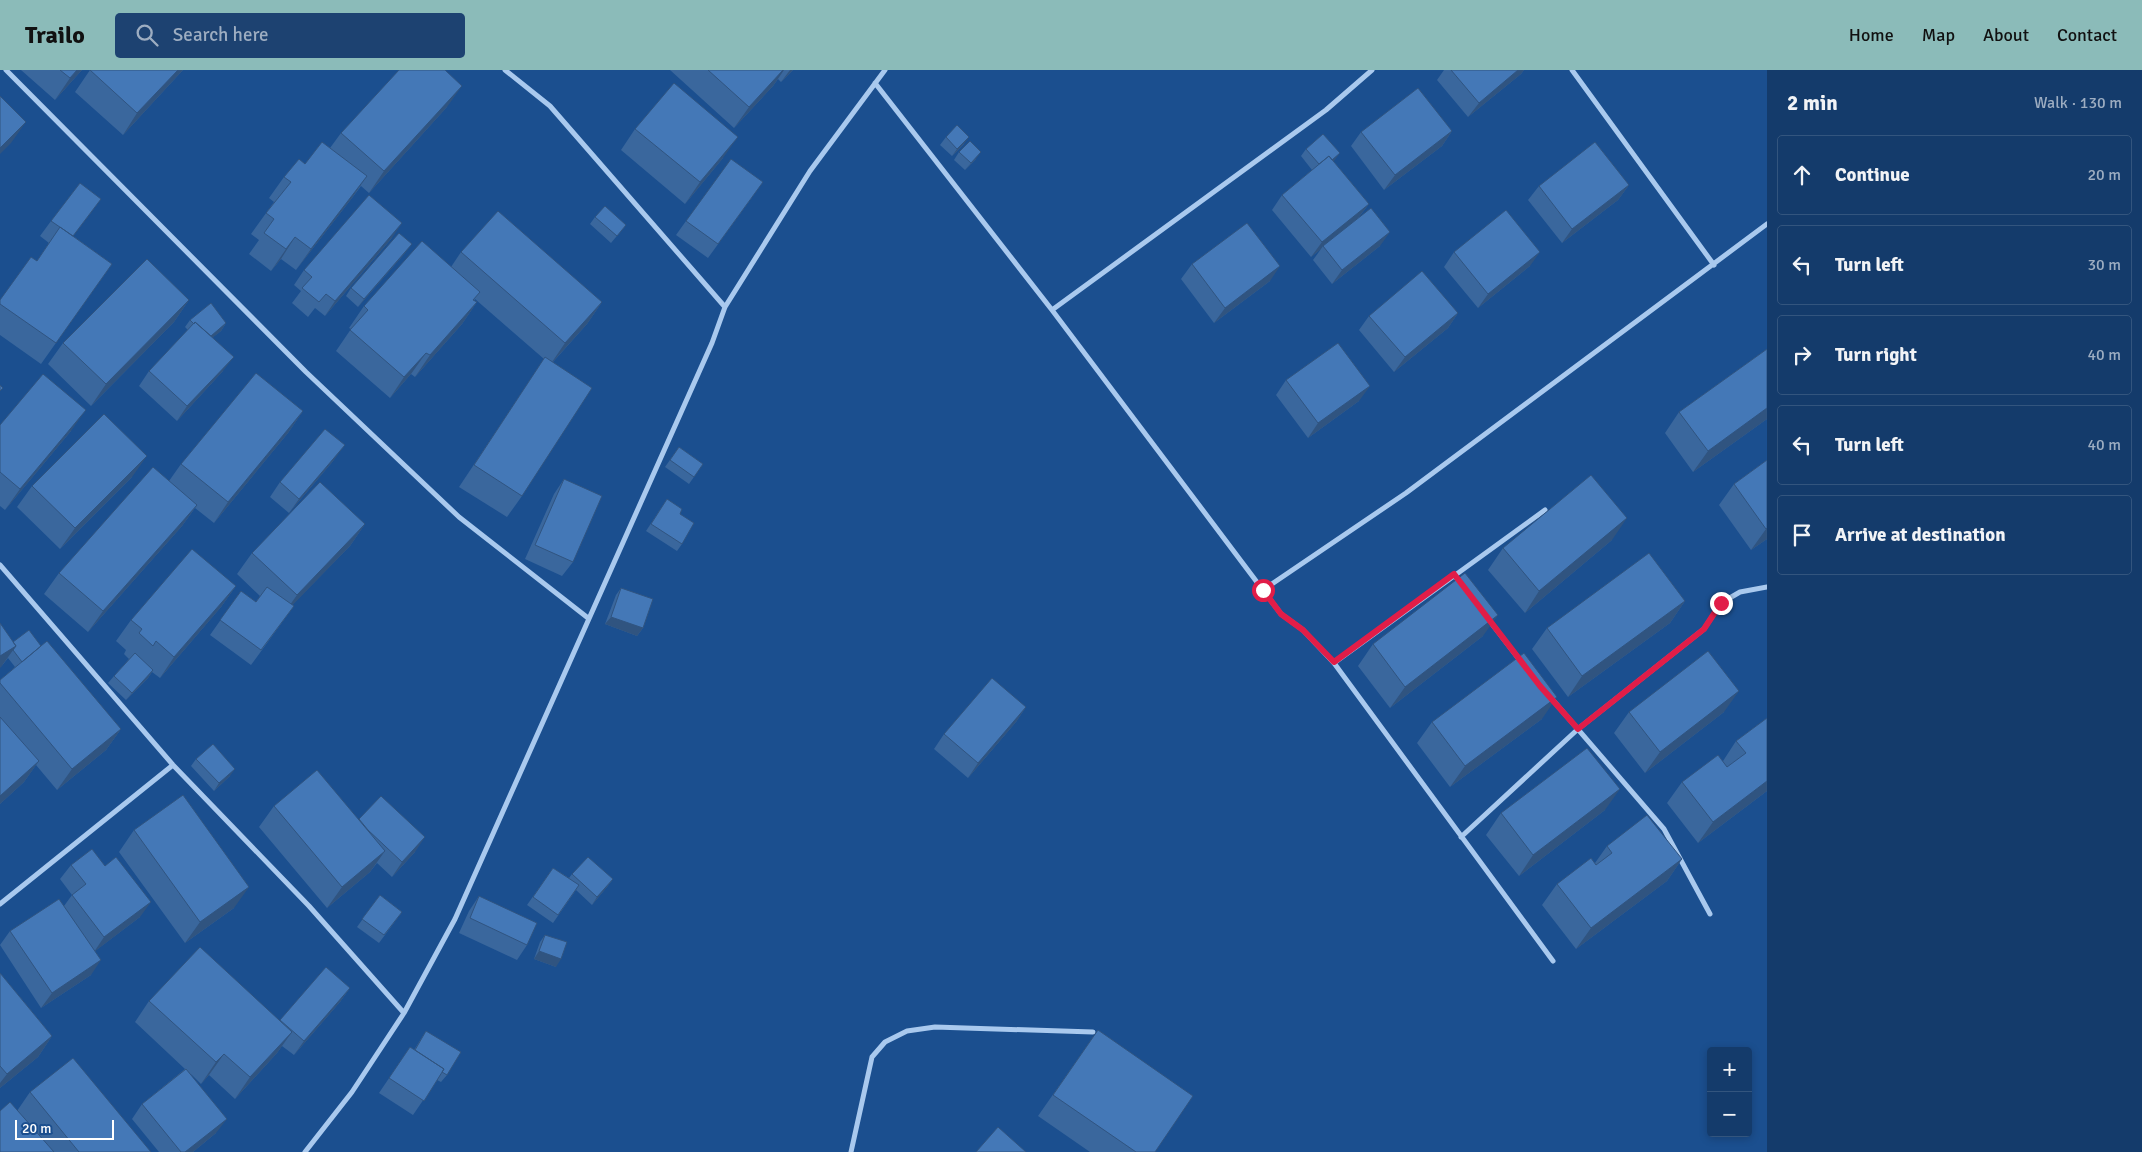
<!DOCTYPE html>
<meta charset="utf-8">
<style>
:root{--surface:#143b6b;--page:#1d4271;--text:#f1f3f6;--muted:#9dadc1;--line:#33557e;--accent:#8bbbb9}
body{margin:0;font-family:Signika,sans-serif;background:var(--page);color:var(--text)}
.controls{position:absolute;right:15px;bottom:15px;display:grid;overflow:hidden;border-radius:5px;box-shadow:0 2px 8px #0003}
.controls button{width:45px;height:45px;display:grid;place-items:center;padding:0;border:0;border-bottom:1px solid var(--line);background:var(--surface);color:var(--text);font:25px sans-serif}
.scale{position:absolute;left:15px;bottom:12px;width:99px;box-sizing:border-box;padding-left:5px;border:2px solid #fff;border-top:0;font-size:14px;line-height:18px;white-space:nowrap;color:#fff;-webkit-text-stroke:4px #1b4f8f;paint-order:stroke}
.stop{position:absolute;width:15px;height:15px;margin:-11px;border:4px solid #e11d48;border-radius:50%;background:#fff}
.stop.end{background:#e11d48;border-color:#fff;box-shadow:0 1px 5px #0008}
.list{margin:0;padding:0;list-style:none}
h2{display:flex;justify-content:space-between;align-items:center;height:65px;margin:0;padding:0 20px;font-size:21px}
h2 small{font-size:16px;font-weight:400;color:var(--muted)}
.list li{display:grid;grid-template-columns:32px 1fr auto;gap:15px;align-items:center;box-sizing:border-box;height:80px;margin:0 10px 10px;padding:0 10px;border:1px solid var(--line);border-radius:5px}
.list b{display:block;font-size:19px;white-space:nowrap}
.list em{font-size:16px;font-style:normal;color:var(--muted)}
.icon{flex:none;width:28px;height:28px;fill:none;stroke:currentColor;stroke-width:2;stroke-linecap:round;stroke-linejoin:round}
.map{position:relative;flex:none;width:1767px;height:1082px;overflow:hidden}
header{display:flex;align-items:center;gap:30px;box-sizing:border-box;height:70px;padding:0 25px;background:var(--accent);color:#111}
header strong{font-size:24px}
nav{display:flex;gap:28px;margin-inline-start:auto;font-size:18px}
.search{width:350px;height:45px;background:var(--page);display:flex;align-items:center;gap:12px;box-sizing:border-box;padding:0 18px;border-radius:5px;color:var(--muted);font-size:19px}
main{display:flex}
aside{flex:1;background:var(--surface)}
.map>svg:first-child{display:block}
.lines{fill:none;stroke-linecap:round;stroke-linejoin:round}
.street{stroke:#a9c9ee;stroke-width:5}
.wall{fill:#3a679d}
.shaded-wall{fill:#305480}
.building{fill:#4478b7;stroke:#305480}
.route{stroke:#e11d48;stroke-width:6}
</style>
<header>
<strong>Trailo</strong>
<div class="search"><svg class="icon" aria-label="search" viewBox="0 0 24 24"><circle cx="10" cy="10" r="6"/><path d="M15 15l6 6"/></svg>Search here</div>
<nav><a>Home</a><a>Map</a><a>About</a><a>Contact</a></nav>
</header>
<main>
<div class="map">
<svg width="1767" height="1082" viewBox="0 0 1767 1082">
<rect width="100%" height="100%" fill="#1b4f8f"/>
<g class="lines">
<path class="street" d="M 6,0 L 306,302 L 459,447 L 588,548
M 505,0 L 550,36 L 725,237
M 1572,0 L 1714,195
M 875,13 L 1052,240 L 1281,544 L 1303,560 L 1334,593 L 1553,891
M 1052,240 L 1326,40 L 1372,0
M 0,495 L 173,695 L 309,836 L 404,943
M 1454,505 L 1461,513
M 1263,520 L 1406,423 L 1767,154
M 1489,550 L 1522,593
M 1334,593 L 1545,440
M 1551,628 L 1664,759 L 1710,844
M 1461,767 L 1578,659 L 1704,559 L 1721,533 L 1740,522 L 1767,517
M 0,834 L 173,695
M 305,1082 L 352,1022 L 404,943 L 455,849 L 712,273 L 725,237 L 810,101 L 885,0
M 851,1082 L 872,987 L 885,972 L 907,961 L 935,957 L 1093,962"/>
</g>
<path class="wall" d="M 21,0 L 82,0 L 55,30 Z
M 90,0 L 183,0 L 123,65 L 75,22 Z
M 670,0 L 793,0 L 781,12 L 778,9 L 773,16 L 734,58 Z
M 1444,0 L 1524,0 L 1521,4 L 1468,47 L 1437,10 Z
M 447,37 L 369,123 L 361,116 L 352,128 L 296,200 L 281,189 L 271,201 L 249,184 L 259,170 L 251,164 L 274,132 L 269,128 L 284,107 L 330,78 L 341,63 Z
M 635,59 L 723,88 L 685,134 L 621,80 Z
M 1452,61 L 1442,76 L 1384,120 L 1351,76 L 1361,62 Z
M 946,67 L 964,74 L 952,86 L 940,75 Z
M 1306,79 L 1334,91 L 1334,92 L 1369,134 L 1359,147 L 1380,176 L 1332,214 L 1313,190 L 1321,179 L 1311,187 L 1272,140 L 1282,125 L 1312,100 L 1301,86 Z
M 959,82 L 976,89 L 965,100 L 954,90 Z
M 1629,115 L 1618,130 L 1562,173 L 1528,130 L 1539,116 Z
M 753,126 L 708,188 L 676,165 L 686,151 Z
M 101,129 L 73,166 L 112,194 L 41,294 L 0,265 L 0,230 L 37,191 L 49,173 L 40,166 L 51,151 Z
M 595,147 L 626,155 L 611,173 L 590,154 Z
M 392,168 L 325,246 L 315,238 L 308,247 L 292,233 L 301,221 L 294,215 L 304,200 Z
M 406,182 L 358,237 L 346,226 L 351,218 Z
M 461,182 L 602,232 L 587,254 L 553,292 L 522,426 L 507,447 L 459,417 L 544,289 L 475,229 L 474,231 L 477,232 L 462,254 L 415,307 L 411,304 L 390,328 L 336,281 L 351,259 L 349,258 L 364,236 L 451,197 Z
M 1454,182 L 1530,196 L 1478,238 L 1444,197 Z
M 1192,194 L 1270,211 L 1214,253 L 1181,209 Z
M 189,230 L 174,252 L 91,336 L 48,294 L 63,273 Z
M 1458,243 L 1448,258 L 1394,302 L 1359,260 L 1369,246 Z
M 190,250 L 226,253 L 221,261 L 213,267 L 223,301 L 177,351 L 139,316 L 149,301 L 188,260 L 185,257 Z
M 1767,279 L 1767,349 L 1693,402 L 1665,363 L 1679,342 Z
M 1286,310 L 1359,331 L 1308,368 L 1276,325 Z
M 303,341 L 288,363 L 214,453 L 195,438 L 182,456 L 88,562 L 44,524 L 59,503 L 169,411 L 181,394 Z
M 0,355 L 71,361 L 5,440 L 0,436 Z
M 679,377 L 703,394 L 689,414 L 665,397 Z
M 334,390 L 289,443 L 270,427 L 280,412 Z
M 1767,390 L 1767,469 L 1751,480 L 1719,435 L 1734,414 Z
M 132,407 L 60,479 L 17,437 L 32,416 Z
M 564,409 L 573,492 L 562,506 L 525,489 L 554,424 Z
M 667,429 L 680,444 L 682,474 L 677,481 L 646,461 Z
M 365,454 L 350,476 L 292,535 L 294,536 L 251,595 L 210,565 L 241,521 L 256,532 L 260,526 L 237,504 L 252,483 Z
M 1612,470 L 1525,543 L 1488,500 L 1503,478 Z
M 236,516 L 221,537 L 160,608 L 152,602 L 148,608 L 126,630 L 108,613 L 114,606 L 129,589 L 124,584 L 126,580 L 116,571 L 131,550 Z
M 621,518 L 643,558 L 637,566 L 605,554 L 616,525 Z
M 1685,531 L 1670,553 L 1568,627 L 1532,579 L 1547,558 Z
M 1483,566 L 1390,638 L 1358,596 L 1373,574 Z
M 13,572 L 41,576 L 121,659 L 106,680 L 57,720 L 36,695 L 24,712 L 0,734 L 0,610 L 15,597 L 8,588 L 1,597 Z
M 1026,637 L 1016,652 L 968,708 L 934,679 L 944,664 Z
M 1629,642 L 1724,642 L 1645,703 L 1614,663 Z
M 1767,648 L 1767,721 L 1698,773 L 1667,733 L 1682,712 L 1723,691 L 1736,671 Z
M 1542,649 L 1450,717 L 1417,673 L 1432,652 Z
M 196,689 L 230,706 L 214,721 L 191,696 Z
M 274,736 L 359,749 L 415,782 L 392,807 L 377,793 L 370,802 L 327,838 L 259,757 Z
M 1605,740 L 1519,806 L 1486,765 L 1501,743 Z
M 134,760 L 234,838 L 185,873 L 119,782 Z
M 1607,776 L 1682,789 L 1667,811 L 1576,879 L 1542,835 L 1557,814 L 1595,793 Z
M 71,795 L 140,847 L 95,881 L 91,905 L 41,938 L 0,875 L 10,861 L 64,836 L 72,825 L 60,809 Z
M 553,798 L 569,808 L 572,804 L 613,809 L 607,817 L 592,835 L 576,820 L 553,853 L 527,835 Z
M 380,825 L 402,842 L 379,873 L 357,857 Z
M 479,826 L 527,875 L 517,890 L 459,863 L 469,841 Z
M 545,865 L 556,897 L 534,889 L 540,872 Z
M 0,903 L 52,966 L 38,987 L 0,1018 Z
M 350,918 L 340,932 L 294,985 L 282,976 L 277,983 L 235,1029 L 209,1005 L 201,1014 L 191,1004 L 216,1063 L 193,1082 L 159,1082 L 132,1049 L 142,1034 L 185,999 L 135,952 L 149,931 L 280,950 Z
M 1098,960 L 1155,1082 L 1090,1082 L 1038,1046 Z
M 426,961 L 447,1005 L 441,1012 L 437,1010 L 413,1045 L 379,1023 L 410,977 L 414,980 Z
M 30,1022 L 151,1082 L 0,1082 L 17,1041 Z"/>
<path class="shaded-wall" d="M 77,0 L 82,0 L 55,30 L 70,8 Z
M 178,0 L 183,0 L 123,65 L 137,43 Z
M 783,0 L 784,0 L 773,16 L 734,58 L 749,37 Z
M 790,0 L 793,0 L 781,12 Z
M 1518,0 L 1524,0 L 1521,4 L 1468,47 L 1479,33 Z
M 462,16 L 447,37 L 369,123 L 384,101 Z
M 26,52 L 11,73 L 0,84 L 0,78 Z
M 1452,61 L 1442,76 L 1384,120 L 1395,105 Z
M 738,67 L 723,88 L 685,134 L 700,112 Z
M 969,67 L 964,74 L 952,86 L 957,79 Z
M 981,82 L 976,89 L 965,100 L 971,93 Z
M 1340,83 L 1334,91 L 1321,102 L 1327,94 Z
M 367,106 L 352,128 L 296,200 L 311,179 Z
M 1629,115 L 1618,130 L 1562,173 L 1572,159 Z
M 101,129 L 91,143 L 61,182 L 72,167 Z
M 1369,134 L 1358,148 L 1323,176 L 1321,179 L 1311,187 L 1322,172 Z
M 402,153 L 392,168 L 325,246 L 335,231 Z
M 1390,162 L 1380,176 L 1332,214 L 1342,200 Z
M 295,167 L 281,189 L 271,201 L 286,179 Z
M 412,174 L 406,182 L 358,237 L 364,229 Z
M 1540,182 L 1530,196 L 1478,238 L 1488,224 Z
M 1280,196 L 1270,211 L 1214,253 L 1225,238 Z
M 189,230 L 174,252 L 91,336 L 106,314 Z
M 477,232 L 462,254 L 415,307 L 430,285 Z
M 602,232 L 587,254 L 550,295 L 565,273 Z
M 1458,243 L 1448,258 L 1394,302 L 1405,287 Z
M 226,253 L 221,261 L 201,277 L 206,269 Z
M 426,283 L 411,304 L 390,328 L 404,307 Z
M 234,287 L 223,301 L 177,351 L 187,336 Z
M 1370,316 L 1359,331 L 1308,368 L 1318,353 Z
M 1767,338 L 1767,349 L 1693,402 L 1708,381 Z
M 86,340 L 71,361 L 5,440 L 20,419 Z
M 303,341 L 288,363 L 214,453 L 228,432 Z
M 345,375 L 334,390 L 289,443 L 299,429 Z
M 147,386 L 132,407 L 60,479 L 75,458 Z
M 197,435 L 182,456 L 88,562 L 103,541 Z
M 1627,448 L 1612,470 L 1525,543 L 1539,521 Z
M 365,454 L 350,476 L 282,546 L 297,525 Z
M 1767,458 L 1767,469 L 1751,480 L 1766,459 Z
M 236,516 L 221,537 L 160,608 L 174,587 Z
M 1685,531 L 1670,553 L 1568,627 L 1582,606 Z
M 1498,545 L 1483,566 L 1390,638 L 1405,617 Z
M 611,547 L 643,558 L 637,566 L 605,554 Z
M 16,576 L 1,597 L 0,598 L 0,586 Z
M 153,600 L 148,608 L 126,630 L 132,623 Z
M 1739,621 L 1724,642 L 1645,703 L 1660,682 Z
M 1557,627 L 1542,649 L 1450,717 L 1465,696 Z
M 1026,637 L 1016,652 L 968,708 L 978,693 Z
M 121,659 L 106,680 L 57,720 L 72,699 Z
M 39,691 L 24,712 L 0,734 L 0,726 Z
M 235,699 L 230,706 L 214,721 L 219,713 Z
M 1767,711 L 1767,721 L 1698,773 L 1713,752 Z
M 1620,719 L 1605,740 L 1519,806 L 1533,785 Z
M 425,767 L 415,782 L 392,807 L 402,792 Z
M 385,781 L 370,802 L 327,838 L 342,817 Z
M 1682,789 L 1667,811 L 1576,879 L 1591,858 Z
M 613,809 L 607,817 L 592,835 L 597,827 Z
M 249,817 L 234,838 L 185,873 L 200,852 Z
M 151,832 L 140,847 L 94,882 L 104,867 Z
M 539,881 L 561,889 L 556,897 L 534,889 Z
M 101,890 L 91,905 L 41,938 L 52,923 Z
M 350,918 L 340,932 L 294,985 L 304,971 Z
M 292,962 L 277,983 L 235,1029 L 250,1007 Z
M 52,966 L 38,987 L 0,1018 L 0,1013 L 7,1004 Z
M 224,984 L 209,1005 L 201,1014 L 216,992 Z
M 227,1049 L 216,1063 L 193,1082 L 185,1082 Z"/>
<path class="building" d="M 60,0 L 77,0 L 70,8 Z
M 90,0 L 178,0 L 137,43 Z
M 399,0 L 445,0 L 462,16 L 384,101 L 341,63 Z
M 708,0 L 783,0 L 749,37 Z
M 1451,0 L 1518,0 L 1479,33 Z
M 674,13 L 738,67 L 700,112 L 635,59 Z
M 1418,18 L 1452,61 L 1395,105 L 1361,62 Z
M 0,26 L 26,52 L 0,78 Z
M 957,55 L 969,67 L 957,79 L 946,67 Z
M 1323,64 L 1340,83 L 1332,90 L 1329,86 L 1319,94 L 1306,79 Z
M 970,71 L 981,82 L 971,93 L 959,82 Z
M 322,72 L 367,106 L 311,179 L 295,167 L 286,179 L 264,163 L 274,149 L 266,143 L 291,112 L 284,107 L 299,89 L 305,94 Z
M 1595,72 L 1629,115 L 1572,159 L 1539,116 Z
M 1329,86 L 1369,134 L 1322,172 L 1282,125 Z
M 731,89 L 763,112 L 718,174 L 686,151 Z
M 80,113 L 101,129 L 73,166 L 51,151 Z
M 369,125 L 402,153 L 335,231 L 326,224 L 319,232 L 302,218 L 312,207 L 304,200 Z
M 605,136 L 626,155 L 617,166 L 595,147 Z
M 1371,138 L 1390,162 L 1342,200 L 1323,176 Z
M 1506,140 L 1540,182 L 1488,224 L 1454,182 Z
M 498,141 L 602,232 L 565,273 L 461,182 Z
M 1247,153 L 1280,196 L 1225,238 L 1192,194 Z
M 60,157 L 112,194 L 56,273 L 0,234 L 0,230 L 31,187 L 37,191 Z
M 399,163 L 412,174 L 364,229 L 351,218 Z
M 422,171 L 480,222 L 473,230 L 477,232 L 430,285 L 426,283 L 404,307 L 350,260 L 368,240 L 364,236 Z
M 147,189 L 189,230 L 106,314 L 63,273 Z
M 1422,201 L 1458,243 L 1405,287 L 1369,246 Z
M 211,233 L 226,253 L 211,266 L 195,252 L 194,254 L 190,250 Z
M 195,252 L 234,287 L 187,336 L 149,301 Z
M 1338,273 L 1370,316 L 1318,353 L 1286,310 Z
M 1767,279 L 1767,338 L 1708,381 L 1679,342 Z
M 545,287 L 592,318 L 522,426 L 474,395 Z
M 256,303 L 303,341 L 228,432 L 181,394 Z
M 43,304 L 86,340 L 20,419 L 0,402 L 0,355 Z
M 0,315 L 3,318 L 0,321 Z
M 104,344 L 147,386 L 75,458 L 32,416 Z
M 325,359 L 345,375 L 299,429 L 280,412 Z
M 679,377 L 703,394 L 694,407 L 670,390 Z
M 1767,390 L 1767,458 L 1766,459 L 1734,414 Z
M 153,397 L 197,435 L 103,541 L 59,503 Z
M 1591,405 L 1627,448 L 1539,521 L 1503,478 Z
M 564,409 L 602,426 L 573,492 L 535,475 Z
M 320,412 L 365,454 L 297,525 L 252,483 Z
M 667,429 L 682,439 L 680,444 L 694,453 L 682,474 L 651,454 Z
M 192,479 L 236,516 L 174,587 L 156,571 L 153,576 L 139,563 L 142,559 L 131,550 Z
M 1649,483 L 1685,531 L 1582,606 L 1547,558 Z
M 1465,503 L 1498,545 L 1405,617 L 1373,574 Z
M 267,517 L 294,536 L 261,580 L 220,550 L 241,521 L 256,532 Z
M 621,518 L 653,529 L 643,558 L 611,547 Z
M 0,553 L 16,576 L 0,586 Z
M 29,560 L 41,576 L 22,592 L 13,580 L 16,576 L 13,572 Z
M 47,571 L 121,659 L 72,699 L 0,613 L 0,610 Z
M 1708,581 L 1739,621 L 1660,682 L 1629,642 Z
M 135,583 L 153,600 L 132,623 L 114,606 Z
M 1524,583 L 1557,627 L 1465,696 L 1432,652 Z
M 992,608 L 1026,637 L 978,693 L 944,664 Z
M 0,647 L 39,691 L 0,726 Z
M 1767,648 L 1767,711 L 1713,752 L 1682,712 L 1718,685 L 1727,697 L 1746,683 L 1736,671 Z
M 213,674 L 235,699 L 219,713 L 196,689 Z
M 1587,678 L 1620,719 L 1533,785 L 1501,743 Z
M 317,700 L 385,781 L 342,817 L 274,736 Z
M 183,725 L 249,817 L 200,852 L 134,760 Z
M 381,726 L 425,767 L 402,792 L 368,760 L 359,749 Z
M 1647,745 L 1682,789 L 1591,858 L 1557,814 L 1591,788 L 1596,795 L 1612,783 L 1607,776 Z
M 92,779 L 105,796 L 116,787 L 151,832 L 104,867 L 72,825 L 86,814 L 71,795 Z
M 588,787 L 613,809 L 597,827 L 572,804 Z
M 553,798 L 579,815 L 558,845 L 533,827 Z
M 380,825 L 402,842 L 384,865 L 362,849 Z
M 479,826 L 537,853 L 527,875 L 470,848 Z
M 59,829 L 101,890 L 52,923 L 10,861 Z
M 545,865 L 567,872 L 561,889 L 539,881 Z
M 200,877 L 292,962 L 250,1007 L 224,984 L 216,992 L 149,931 Z
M 326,897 L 350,918 L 304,971 L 280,950 Z
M 0,903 L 52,966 L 7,1004 L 0,996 Z
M 1098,960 L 1193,1026 L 1155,1082 L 1136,1082 L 1053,1025 Z
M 426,961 L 461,982 L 447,1005 L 442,1002 L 444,999 L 415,980 Z
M 410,977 L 444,999 L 424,1031 L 389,1008 Z
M 73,988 L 151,1082 L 79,1082 L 30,1022 Z
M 186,999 L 227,1049 L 185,1082 L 181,1082 L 142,1034 Z
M 10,1032 L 54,1082 L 0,1082 L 0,1041 Z
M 998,1057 L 1026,1082 L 976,1082 Z"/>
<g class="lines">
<path class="route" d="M 1263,520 L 1281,544 L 1303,560 L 1334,592 L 1454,504 L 1540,616 L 1578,659 L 1704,559 L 1721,533"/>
</g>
</svg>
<div class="controls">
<button>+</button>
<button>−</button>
</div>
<div class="scale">20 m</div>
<div class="stop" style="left:1263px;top:520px"></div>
<div class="stop end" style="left:1721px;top:533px"></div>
</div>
<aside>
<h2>2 min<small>Walk · 130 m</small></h2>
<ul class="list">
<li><svg class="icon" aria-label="ahead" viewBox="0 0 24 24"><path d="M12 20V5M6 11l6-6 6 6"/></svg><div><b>Continue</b></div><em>20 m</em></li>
<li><svg class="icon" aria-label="left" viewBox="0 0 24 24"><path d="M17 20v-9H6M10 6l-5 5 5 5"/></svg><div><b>Turn left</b></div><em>30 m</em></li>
<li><svg class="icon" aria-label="right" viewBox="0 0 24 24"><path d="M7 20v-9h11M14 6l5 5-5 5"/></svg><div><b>Turn right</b></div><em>40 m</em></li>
<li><svg class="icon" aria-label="left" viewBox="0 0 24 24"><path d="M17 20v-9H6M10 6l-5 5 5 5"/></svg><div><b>Turn left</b></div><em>40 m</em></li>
<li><svg class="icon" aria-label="arrive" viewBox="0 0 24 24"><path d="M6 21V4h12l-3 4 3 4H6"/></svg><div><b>Arrive at destination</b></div></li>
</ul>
</aside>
</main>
